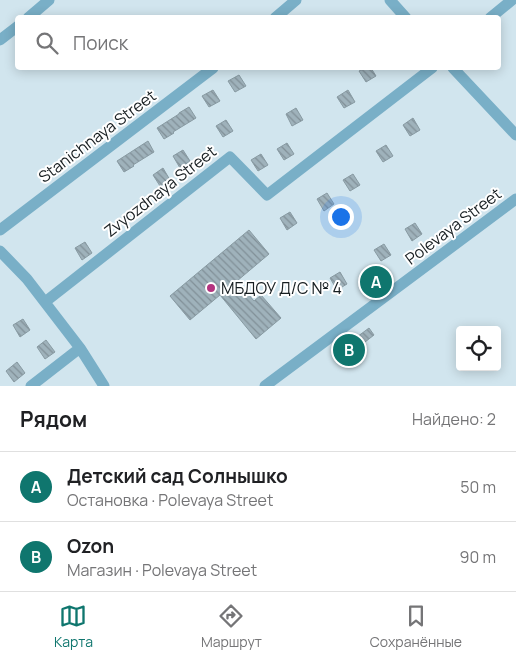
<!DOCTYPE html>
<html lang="ru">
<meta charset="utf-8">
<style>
:root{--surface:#fff;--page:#f2f2f2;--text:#202124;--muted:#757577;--line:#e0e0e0;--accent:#0f766e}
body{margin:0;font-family:Manrope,sans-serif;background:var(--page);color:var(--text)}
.controls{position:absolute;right:15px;bottom:15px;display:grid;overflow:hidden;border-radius:5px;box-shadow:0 2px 12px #0003}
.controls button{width:45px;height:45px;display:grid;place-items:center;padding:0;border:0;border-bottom:1px solid var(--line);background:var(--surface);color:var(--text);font:25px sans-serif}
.you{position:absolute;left:340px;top:216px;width:18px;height:18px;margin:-12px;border:4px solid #fff;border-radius:50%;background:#1a73e8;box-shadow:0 0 0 8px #1a73e833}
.badge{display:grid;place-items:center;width:32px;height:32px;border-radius:50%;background:var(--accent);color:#fff;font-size:16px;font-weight:700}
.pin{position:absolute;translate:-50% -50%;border:2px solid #fff;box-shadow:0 1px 5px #0006}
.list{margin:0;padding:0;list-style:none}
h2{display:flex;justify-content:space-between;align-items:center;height:65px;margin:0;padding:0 20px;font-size:21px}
h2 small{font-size:16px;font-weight:400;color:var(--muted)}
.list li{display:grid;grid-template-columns:32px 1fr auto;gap:15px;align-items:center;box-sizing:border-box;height:70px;padding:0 20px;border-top:1px solid var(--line)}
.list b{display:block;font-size:19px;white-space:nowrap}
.list p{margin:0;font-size:16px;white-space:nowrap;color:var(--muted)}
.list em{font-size:16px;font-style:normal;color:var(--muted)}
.icon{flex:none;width:28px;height:28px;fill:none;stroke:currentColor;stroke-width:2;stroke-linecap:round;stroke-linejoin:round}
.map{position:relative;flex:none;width:516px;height:386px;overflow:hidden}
.search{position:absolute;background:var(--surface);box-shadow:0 2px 12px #0003;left:15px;right:15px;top:15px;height:55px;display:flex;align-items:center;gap:12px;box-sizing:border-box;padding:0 18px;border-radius:5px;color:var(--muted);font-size:19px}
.sheet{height:205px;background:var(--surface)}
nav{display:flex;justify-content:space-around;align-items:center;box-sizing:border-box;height:70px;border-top:1px solid var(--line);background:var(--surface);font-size:14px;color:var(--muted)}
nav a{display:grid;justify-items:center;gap:2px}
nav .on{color:var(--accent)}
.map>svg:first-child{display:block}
.building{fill:url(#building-back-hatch);stroke:#889aa2}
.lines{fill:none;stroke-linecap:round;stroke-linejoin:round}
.minor{stroke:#79afc7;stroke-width:11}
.poi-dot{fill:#b43480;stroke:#fff;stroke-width:2}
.labels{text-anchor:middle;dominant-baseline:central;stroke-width:4;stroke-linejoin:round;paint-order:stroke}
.street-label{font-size:16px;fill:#171e21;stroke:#fff}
.poi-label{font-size:16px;fill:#171e21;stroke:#fff;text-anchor:start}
</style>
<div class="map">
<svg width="516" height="386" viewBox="0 0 516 386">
<defs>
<pattern id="building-back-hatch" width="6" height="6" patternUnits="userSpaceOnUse" patternTransform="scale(1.25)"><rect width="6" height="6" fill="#9fb2bb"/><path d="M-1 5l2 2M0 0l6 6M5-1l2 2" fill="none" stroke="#819098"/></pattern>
</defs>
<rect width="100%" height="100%" fill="#d1e5ee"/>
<path class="building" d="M 366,68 L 371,68 L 376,76 L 366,82 L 359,71 Z
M 239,75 L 246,86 L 235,92 L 228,81 Z
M 213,90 L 220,101 L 209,107 L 202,96 Z
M 348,90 L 355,102 L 344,108 L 337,97 Z
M 189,107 L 196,118 L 173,132 L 174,133 L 164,139 L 157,128 L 179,114 L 179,113 Z
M 296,108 L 303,120 L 292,126 L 286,114 Z
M 413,118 L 420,130 L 410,136 L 403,125 Z
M 226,120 L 233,131 L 223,137 L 216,126 Z
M 148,141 L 154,152 L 133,165 L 134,166 L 124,172 L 117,161 Z
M 287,143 L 294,154 L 284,160 L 277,149 Z
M 386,145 L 393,156 L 383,162 L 376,151 Z
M 183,150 L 190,161 L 180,168 L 173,156 Z
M 261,154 L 268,165 L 258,171 L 251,160 Z
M 163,168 L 170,180 L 160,186 L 153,175 Z
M 353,174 L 360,185 L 350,191 L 343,180 Z
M 327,193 L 334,204 L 324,211 L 317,199 Z
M 290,212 L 297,223 L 287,230 L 280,218 Z
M 415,223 L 422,234 L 412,241 L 405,229 Z
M 249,230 L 269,254 L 237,281 L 254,301 L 261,295 L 281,318 L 256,339 L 220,295 L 190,320 L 170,296 Z
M 85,242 L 92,253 L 82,260 L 75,248 Z
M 384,244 L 391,255 L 381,261 L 374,250 Z
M 340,272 L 347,284 L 337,290 L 330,278 Z
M 23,319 L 30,330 L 20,337 L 13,325 Z
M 369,328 L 374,335 L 347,356 L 341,349 Z
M 46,340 L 55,352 L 45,359 L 37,347 Z
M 17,362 L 25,373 L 14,382 L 6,371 Z"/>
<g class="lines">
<path class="minor" d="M 390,0 L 406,18
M 28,18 L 49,0
M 275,18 L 296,0
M 490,18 L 512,0
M 0,40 L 18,26
M 453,68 L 516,135
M 0,230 L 213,68
M 0,251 L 27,279 L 80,348 L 104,386
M 45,302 L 230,157 L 267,195 L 432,68
M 31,386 L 80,348
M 265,386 L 516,199"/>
</g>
<circle class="poi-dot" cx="211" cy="288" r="5"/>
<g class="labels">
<g class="street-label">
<text transform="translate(97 136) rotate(-37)">Stanichnaya Street</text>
<text transform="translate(160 191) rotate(-38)">Zvyozdnaya Street</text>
<text transform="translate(453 226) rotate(-37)">Polevaya Street</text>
</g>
<g class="poi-label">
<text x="221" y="288">МБДОУ Д/С № 4</text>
</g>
</g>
</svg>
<div class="controls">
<button><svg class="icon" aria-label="locate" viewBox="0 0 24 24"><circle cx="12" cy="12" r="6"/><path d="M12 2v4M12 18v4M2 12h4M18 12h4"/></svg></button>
</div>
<div class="you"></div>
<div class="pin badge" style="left:376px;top:282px">A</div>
<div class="pin badge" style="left:349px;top:350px">B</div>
<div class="search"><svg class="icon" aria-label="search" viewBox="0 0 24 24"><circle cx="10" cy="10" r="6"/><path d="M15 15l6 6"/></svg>Поиск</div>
</div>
<section class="sheet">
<h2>Рядом<small>Найдено: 2</small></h2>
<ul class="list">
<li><span class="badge">A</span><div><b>Детский сад Солнышко</b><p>Остановка · Polevaya Street</p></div><em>50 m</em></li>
<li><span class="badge">B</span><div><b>Ozon</b><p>Магазин · Polevaya Street</p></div><em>90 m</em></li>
</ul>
</section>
<nav>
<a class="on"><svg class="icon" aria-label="map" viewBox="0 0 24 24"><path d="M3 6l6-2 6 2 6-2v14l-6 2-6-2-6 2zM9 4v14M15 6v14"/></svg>Карта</a>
<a><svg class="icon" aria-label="directions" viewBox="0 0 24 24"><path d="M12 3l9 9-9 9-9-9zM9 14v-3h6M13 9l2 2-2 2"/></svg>Маршрут</a>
<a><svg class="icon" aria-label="saved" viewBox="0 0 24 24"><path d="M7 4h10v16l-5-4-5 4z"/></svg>Сохранённые</a>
</nav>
